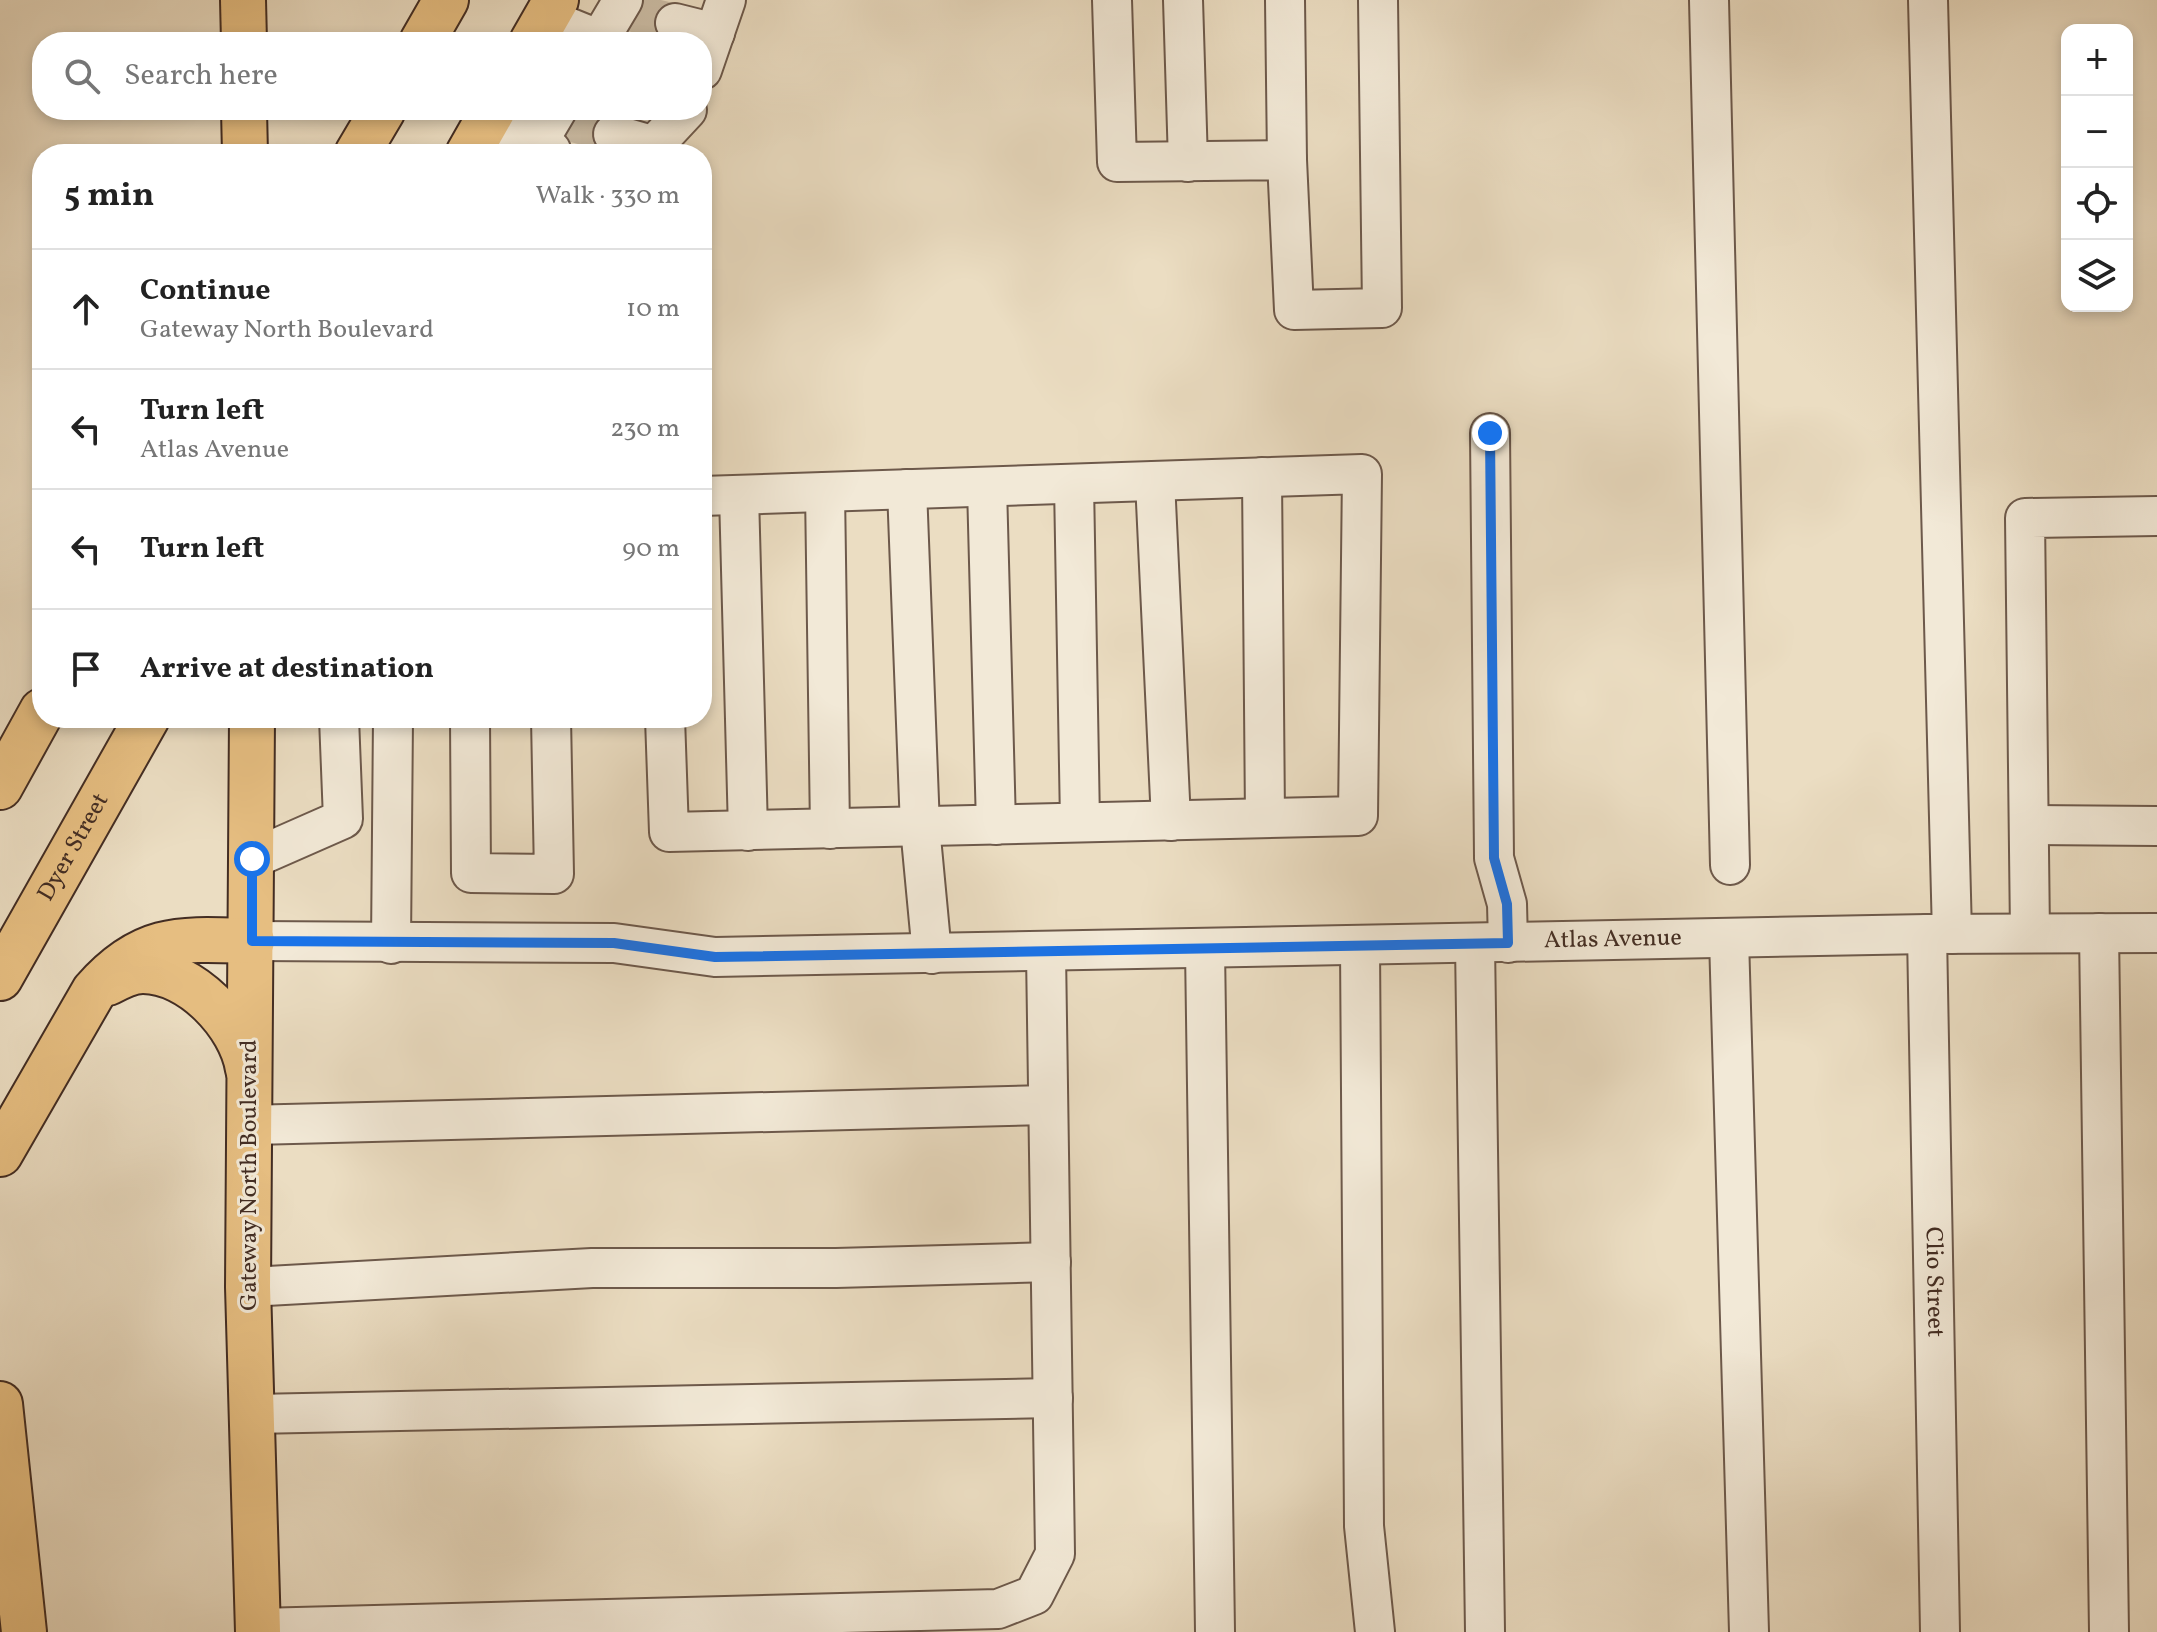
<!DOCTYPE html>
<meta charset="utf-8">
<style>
:root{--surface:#fff;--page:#f2f2f2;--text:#222;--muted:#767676;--line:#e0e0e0}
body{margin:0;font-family:Vollkorn,serif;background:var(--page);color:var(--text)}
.controls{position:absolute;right:24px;top:24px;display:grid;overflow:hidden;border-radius:16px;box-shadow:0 4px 12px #0003}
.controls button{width:72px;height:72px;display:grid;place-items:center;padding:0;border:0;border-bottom:2px solid var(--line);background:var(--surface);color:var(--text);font:40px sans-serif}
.stop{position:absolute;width:24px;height:24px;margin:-18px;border:6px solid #1a73e8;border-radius:50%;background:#fff}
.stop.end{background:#1a73e8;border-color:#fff;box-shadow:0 2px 8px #0008}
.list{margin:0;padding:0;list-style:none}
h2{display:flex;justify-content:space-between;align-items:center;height:104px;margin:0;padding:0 32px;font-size:34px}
h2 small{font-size:26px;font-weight:400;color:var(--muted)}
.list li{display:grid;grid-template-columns:52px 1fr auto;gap:24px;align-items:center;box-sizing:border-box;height:120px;padding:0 32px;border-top:2px solid var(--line)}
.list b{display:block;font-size:30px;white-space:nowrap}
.list p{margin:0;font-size:26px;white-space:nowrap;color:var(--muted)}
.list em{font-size:26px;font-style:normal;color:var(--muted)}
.icon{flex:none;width:44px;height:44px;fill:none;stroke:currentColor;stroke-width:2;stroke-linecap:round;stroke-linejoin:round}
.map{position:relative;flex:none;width:2157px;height:1632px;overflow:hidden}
.search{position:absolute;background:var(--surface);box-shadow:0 4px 12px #0003;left:32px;top:32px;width:680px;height:88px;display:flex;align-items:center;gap:20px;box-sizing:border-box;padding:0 28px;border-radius:32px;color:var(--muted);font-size:30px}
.panel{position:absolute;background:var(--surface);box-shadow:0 4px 12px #0003;left:32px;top:144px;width:680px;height:584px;border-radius:32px}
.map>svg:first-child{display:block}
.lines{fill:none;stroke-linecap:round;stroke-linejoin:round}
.minor-tunnel{stroke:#c9baa2;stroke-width:38;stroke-dasharray:38 19;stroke-linecap:butt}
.minor-casing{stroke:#6d594b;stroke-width:42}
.major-casing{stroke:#432d23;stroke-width:48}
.highway-casing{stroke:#432d23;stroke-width:48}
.minor{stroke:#f2e9d7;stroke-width:38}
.major{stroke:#e6be81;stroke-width:44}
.highway{stroke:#e6be81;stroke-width:44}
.route{stroke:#1a73e8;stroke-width:10}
.labels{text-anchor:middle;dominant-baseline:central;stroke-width:6;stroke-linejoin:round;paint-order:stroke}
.street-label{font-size:24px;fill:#432d23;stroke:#f2e9d7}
</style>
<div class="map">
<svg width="2157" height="1632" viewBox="0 0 2157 1632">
<rect width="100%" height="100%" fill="#ebddc2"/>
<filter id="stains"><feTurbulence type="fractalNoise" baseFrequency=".0025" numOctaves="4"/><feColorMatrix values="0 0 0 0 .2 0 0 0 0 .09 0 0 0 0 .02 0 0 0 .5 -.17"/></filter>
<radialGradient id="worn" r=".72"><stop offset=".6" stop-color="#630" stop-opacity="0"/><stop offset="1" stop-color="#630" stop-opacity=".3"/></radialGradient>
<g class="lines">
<path class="minor-tunnel" d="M 630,12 L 675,23
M 569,122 L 613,134"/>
<g class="minor-casing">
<g id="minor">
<path d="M 1112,0 L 1117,162 L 1287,160 L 1294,310 L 1382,308 L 1378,0"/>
<path d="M 1183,0 L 1188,162"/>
<path d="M 1285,0 L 1287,160"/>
<path d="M 1709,0 L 1730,865"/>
<path d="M 1928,0 L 1952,934"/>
<path d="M 546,18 L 605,42"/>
<path d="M 675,23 L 715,33"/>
<path d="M 598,42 L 623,0"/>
<path d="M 702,70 L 726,0"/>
<path d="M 487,121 L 551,150"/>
<path d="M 613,134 L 655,146"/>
<path d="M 537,144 L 557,110"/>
<path d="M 646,154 L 687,110"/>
<path d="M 1490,433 L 1494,858 L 1507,904 L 1508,943"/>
<path d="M 1262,477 L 1265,818"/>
<path d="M 1155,481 L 1171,821"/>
<path d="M 1074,484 L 1080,822"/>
<path d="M 987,487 L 996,825"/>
<path d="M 907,489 L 920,827 L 932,954"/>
<path d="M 825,492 L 830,829"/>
<path d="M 739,495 L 748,831"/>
<path d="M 470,718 L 471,873 L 554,874 L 551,718"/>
<path d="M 665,718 L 669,832 L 1358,816 L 1362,474 L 702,496"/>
<path d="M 2029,825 L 2157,826"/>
<path d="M 252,859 L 343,819 L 339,718"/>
<path d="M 2030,933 L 2025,518 L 2157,516"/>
<path d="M 2099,933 L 2109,1632"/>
<path id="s1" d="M 1927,934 L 1940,1632"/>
<path d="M 1729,938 L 1749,1632"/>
<path id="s2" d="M 252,941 L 614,943 L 715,957 L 1927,934 L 2157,933"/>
<path d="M 391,944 L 393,718"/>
<path d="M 1475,944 L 1485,1632"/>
<path d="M 1360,946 L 1364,1526 L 1375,1632"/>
<path d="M 1205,949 L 1215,1632"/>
<path d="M 249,1125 L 1048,1105"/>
<path d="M 248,1287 L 592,1268 L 836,1268 L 1051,1262"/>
<path d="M 253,1414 L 1053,1398"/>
<path d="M 258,1628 L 998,1609 L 1034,1595 L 1055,1554 L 1046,953"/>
</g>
</g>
<g class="major-casing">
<g id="major">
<path d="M 243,0 L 244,42"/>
<path d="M 422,42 L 446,0"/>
<path d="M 532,42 L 556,0"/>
<path d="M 244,110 L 245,154"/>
<path d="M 357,154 L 383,110"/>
<path d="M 468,154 L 493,110"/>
<path d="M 252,718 L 248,1287 L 258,1632"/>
<path d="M 0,787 L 42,711"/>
<path id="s3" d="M 0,978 L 147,718"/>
<path d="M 108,983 C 119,977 130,971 143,971 C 191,971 241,1024 248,1069"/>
<path d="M 0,1154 L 94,991 C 144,934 182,939 252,941"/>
</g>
</g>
<g class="highway-casing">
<path id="highway" d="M 0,1404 L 24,1632"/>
</g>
<use href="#minor" class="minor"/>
<use href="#major" class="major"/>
<use href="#highway" class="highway"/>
</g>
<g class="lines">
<path class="route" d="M 252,859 L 252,941 L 614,943 L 715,957 L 1508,943 L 1507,904 L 1494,858 L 1490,433"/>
</g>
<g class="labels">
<g class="street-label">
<text stroke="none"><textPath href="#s3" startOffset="150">Dyer Street</textPath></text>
<text stroke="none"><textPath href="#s2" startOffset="1362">Atlas Avenue</textPath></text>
<text transform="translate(250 1175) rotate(-90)">Gateway North Boulevard</text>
<text stroke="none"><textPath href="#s1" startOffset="348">Clio Street</textPath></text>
</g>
</g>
<rect width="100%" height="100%" filter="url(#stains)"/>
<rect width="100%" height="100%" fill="url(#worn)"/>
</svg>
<div class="controls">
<button>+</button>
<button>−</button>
<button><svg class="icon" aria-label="locate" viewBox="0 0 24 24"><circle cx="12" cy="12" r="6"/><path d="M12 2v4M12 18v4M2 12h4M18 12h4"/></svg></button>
<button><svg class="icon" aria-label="layers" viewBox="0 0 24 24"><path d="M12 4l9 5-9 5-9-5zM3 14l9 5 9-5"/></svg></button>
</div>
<div class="stop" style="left:252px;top:859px"></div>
<div class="stop end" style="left:1490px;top:433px"></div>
<div class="search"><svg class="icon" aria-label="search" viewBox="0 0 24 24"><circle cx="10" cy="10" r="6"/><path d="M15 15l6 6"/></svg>Search here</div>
<section class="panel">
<h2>5 min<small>Walk · 330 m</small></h2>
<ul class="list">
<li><svg class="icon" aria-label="ahead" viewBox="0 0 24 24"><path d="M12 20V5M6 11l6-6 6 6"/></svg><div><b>Continue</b><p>Gateway North Boulevard</p></div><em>10 m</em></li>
<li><svg class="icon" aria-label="left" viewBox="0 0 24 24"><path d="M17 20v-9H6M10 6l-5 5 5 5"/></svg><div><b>Turn left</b><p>Atlas Avenue</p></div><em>230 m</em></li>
<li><svg class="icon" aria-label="left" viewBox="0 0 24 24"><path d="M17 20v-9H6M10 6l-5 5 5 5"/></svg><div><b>Turn left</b></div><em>90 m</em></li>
<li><svg class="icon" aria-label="arrive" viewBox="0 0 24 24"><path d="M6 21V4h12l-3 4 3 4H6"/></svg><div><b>Arrive at destination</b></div></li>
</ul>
</section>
</div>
